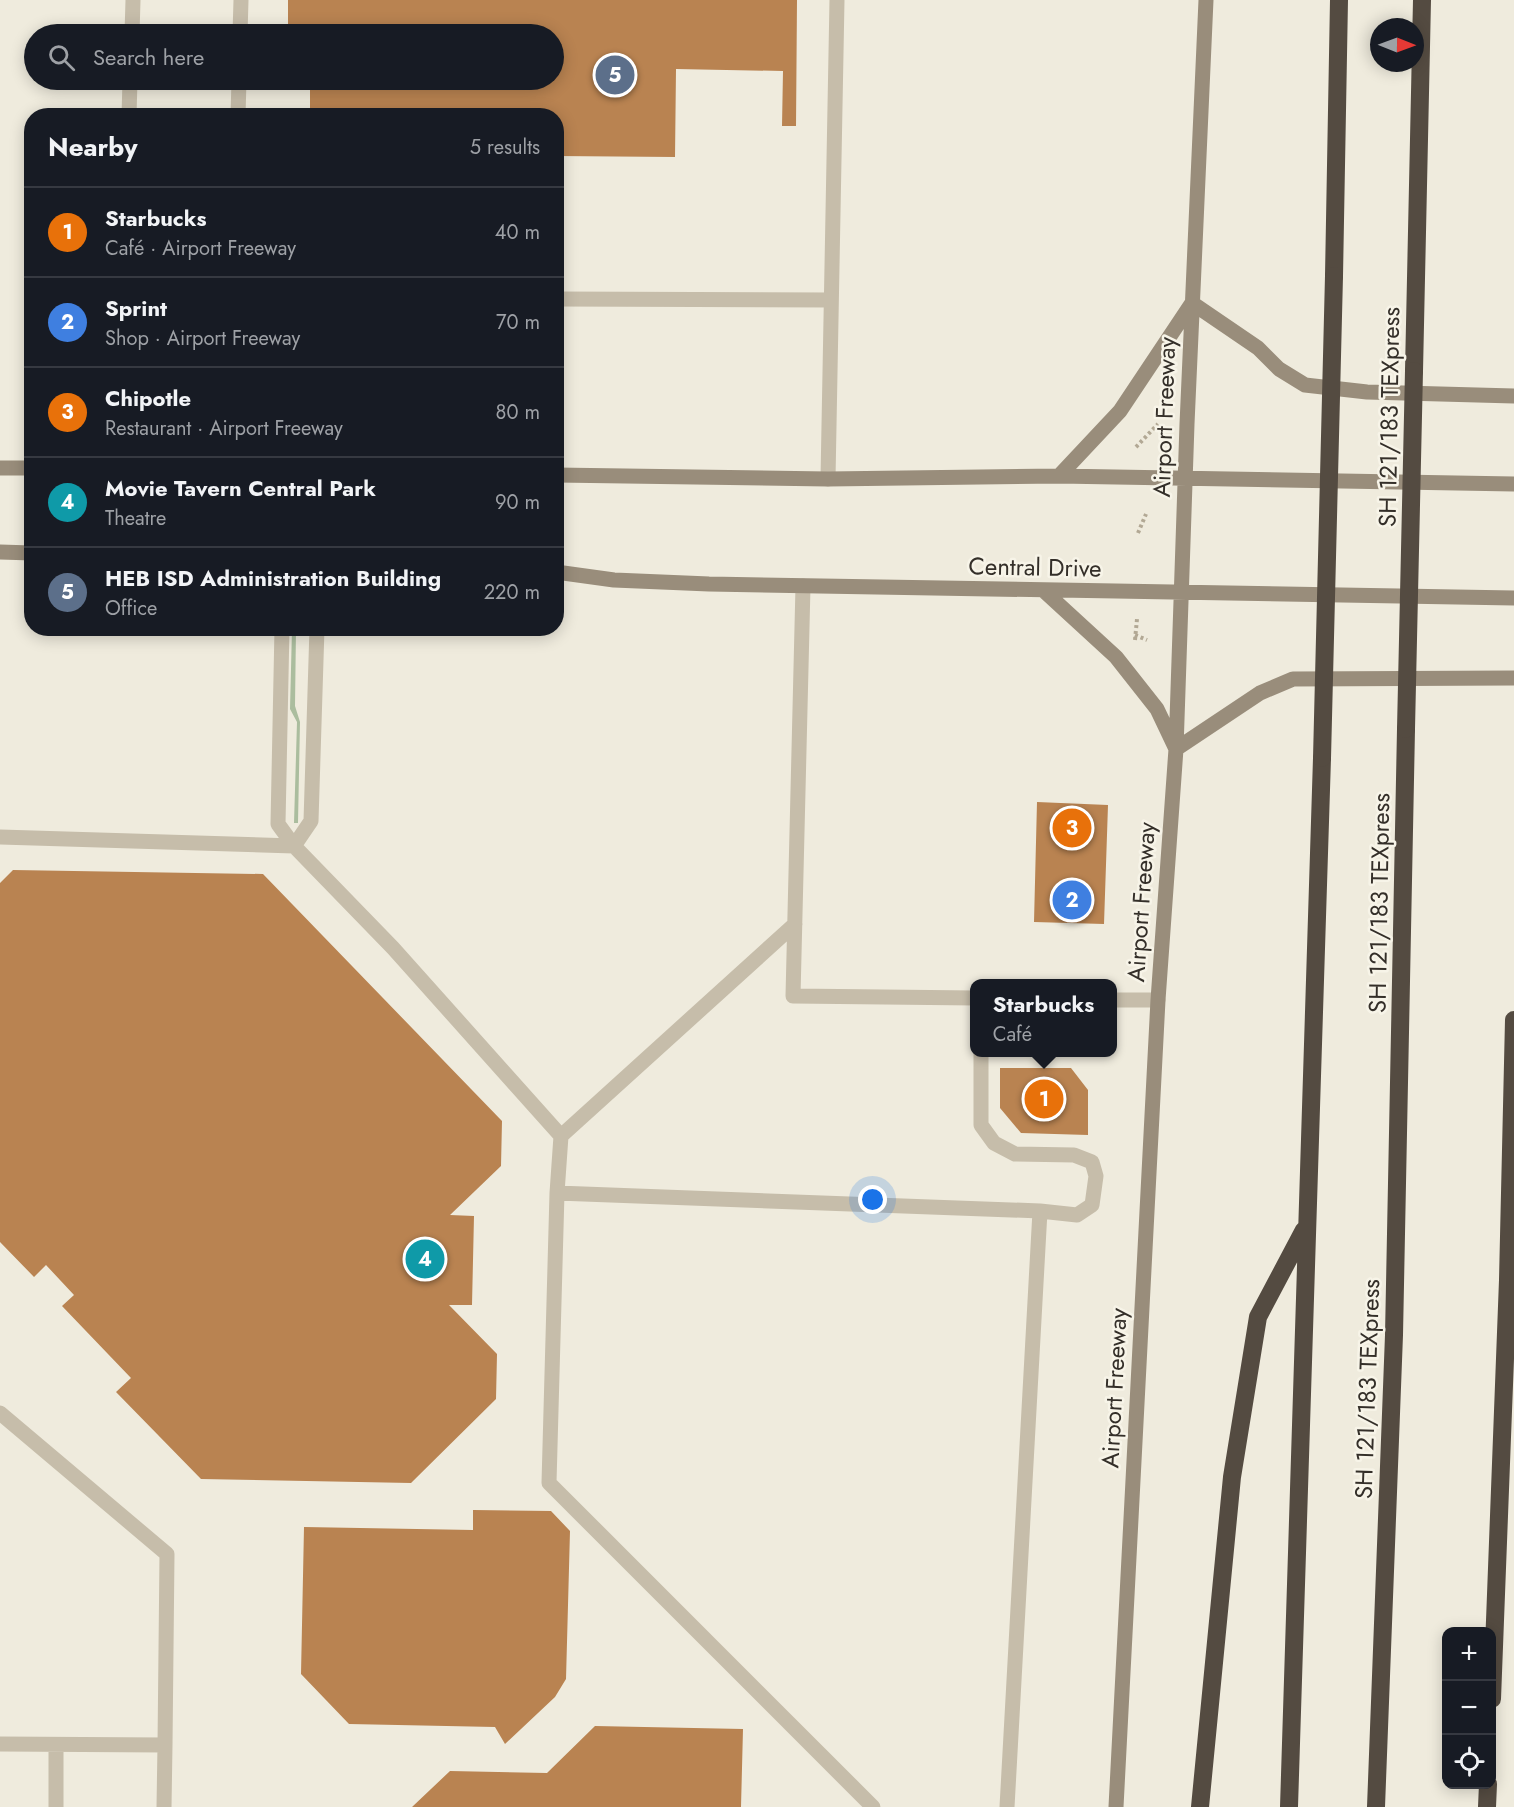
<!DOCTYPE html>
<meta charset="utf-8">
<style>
:root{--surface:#171b24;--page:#20242c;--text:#f1f3f6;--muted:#9ea1a6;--line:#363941;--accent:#b45309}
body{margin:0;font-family:Jost,sans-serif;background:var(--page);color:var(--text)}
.controls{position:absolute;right:18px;bottom:18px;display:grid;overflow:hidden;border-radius:12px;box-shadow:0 3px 15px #0003}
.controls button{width:54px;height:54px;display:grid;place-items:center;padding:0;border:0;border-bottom:2px solid var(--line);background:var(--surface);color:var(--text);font:30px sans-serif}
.compass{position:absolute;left:1370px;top:18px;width:54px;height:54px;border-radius:50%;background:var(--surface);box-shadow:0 3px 15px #0003;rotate:91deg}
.you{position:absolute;left:873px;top:1200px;width:21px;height:21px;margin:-15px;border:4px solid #fff;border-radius:50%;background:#1a73e8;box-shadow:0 0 0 9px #1a73e833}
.badge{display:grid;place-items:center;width:39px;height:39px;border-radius:50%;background:var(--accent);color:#fff;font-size:20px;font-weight:700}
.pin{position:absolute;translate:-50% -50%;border:3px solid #fff;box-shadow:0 2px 6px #0006}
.popup{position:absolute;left:970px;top:979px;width:147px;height:78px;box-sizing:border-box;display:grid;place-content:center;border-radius:12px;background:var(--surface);filter:drop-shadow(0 2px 4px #0005);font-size:20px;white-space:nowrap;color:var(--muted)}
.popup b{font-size:22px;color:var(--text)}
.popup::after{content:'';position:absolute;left:50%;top:100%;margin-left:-12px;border:12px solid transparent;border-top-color:var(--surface)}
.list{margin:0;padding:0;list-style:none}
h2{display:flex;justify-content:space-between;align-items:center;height:78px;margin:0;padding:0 24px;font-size:26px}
h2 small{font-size:20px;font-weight:400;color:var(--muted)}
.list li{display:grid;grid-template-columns:39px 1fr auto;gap:18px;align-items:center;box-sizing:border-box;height:90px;padding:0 24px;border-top:2px solid var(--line)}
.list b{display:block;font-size:22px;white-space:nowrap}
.list p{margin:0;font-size:20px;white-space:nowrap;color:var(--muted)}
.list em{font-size:20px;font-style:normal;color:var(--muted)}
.icon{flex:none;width:33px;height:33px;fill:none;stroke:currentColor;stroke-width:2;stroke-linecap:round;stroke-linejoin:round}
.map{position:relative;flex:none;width:1514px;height:1807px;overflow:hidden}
.search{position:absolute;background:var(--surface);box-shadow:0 3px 15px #0003;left:24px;top:24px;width:540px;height:66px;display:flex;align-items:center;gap:15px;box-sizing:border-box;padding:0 21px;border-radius:33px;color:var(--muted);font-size:22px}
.panel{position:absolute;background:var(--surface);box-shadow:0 3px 15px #0003;left:24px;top:108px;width:540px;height:528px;border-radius:24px}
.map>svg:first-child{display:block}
.green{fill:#abbd9e}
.building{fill:#b98351}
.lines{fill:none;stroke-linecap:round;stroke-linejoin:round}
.path{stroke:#b2a894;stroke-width:4;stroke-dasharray:3 3;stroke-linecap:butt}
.service{stroke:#c6bdaa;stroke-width:15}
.minor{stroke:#c6bdaa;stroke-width:15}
.secondary{stroke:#998d7b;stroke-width:15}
.motorway{stroke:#544b41;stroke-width:18}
.motorway-bridge{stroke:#544b41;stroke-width:18}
.labels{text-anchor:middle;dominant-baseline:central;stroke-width:5;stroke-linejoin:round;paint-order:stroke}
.street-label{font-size:24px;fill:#342f29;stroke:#f7f4e8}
</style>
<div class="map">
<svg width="1514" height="1807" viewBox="0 0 1514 1807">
<rect width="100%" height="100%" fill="#efebdd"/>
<path class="green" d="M 292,629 L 296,629 L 295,706 L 300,722 L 298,823 L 294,823 L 297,722 L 290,709 Z"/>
<path class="building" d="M 288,0 L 797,0 L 796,126 L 782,126 L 783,71 L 676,69 L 675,157 L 556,156 L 556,116 L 414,116 L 414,110 L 310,108 L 310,80 L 554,80 L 554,34 L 288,34 Z
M 1037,802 L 1108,805 L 1104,924 L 1034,922 Z
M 13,870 L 263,874 L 502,1121 L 501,1166 L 450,1215 L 474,1216 L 472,1305 L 449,1305 L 497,1354 L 496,1399 L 411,1483 L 201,1479 L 116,1392 L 131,1378 L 62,1306 L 74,1295 L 46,1265 L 34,1277 L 0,1242 L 0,883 Z
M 1000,1068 L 1071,1068 L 1088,1090 L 1088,1135 L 1021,1133 L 1000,1108 Z
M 473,1510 L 551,1511 L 570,1531 L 566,1679 L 555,1697 L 505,1744 L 495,1727 L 349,1724 L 301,1674 L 304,1527 L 473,1530 Z
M 595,1726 L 743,1729 L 741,1807 L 412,1807 L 450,1771 L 547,1773 Z"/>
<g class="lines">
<path class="path" d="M 1136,447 L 1158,424
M 1138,533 L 1146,514
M 1135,635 L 1147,640
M 1135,640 L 1137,619"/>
<path class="service" d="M 240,34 L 241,0
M 238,116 L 239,80
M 556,299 L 831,300
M 828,479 L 837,0
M 803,586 L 793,996 L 975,998
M 282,628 L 278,824 L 294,846 L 393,948 L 561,1136 L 557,1193 L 549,1483 L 873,1807
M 0,837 L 294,846
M 294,846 L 311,821 L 317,628
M 1113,1000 L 1158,1000
M 981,1052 L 981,1125 L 994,1143 L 1015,1154 L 1074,1155 L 1092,1162 L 1096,1176 L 1092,1205 L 1077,1215 L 1040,1211
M 561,1136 L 795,924
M 557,1193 L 1040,1211 L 1007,1807
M 0,1413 L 167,1554 L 165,1745
M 0,1744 L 165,1745 L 164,1807
M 56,1807 L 56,1745"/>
<path class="minor" d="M 132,34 L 133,0
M 129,116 L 130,80"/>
<path class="secondary" d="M 1192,303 L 1258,348 L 1279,369 L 1305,385 L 1367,392 L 1514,396
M 0,468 L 32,468
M 556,475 L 828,479 L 1059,476 L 1514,484
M 1059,476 L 1120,411 L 1192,303
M 0,552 L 32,553
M 556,572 L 614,580 L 709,584 L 1514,598
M 1043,590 L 1116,657 L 1157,709 L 1176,749 L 1260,693 L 1293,679 L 1514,678
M 1116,1807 L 1158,1000 L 1176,749 L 1187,424 L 1206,0"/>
<path class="motorway" d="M 1334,276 L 1339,0
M 1414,371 L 1422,0
M 1492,1699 L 1508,1280 L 1514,1020
M 1200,1807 L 1232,1477 L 1258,1317 L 1304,1230
M 1289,1807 L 1322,758
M 1376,1807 L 1394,1335 L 1406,729
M 1487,1807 L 1488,1784"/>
<path class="motorway-bridge" d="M 1406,729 L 1414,371
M 1322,758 L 1334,276"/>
</g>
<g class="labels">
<g class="street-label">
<text transform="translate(1164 417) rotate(-88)">Airport Freeway</text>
<text transform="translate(1389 417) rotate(-89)">SH 121/183 TEXpress</text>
<text transform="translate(1035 567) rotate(1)">Central Drive</text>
<text transform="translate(1141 902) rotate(-86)">Airport Freeway</text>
<text transform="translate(1379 903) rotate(-89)">SH 121/183 TEXpress</text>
<text transform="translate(1114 1388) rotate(-87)">Airport Freeway</text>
<text transform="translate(1367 1389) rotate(-88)">SH 121/183 TEXpress</text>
</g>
</g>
</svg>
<div class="controls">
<button>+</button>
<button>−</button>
<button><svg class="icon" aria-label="locate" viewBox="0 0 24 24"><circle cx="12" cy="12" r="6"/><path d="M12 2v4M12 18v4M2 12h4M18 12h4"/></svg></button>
</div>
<svg class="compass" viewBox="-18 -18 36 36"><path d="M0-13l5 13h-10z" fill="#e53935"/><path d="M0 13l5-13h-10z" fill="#9ea1a6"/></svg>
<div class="you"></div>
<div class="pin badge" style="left:1044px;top:1099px;background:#e8710a">1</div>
<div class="popup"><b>Starbucks</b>Café</div>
<div class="pin badge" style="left:1072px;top:900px;background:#3f7fe0">2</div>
<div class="pin badge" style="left:1072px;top:828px;background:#e8710a">3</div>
<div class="pin badge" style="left:425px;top:1259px;background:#0f9aa8">4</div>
<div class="pin badge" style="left:615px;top:75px;background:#5c6f8a">5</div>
<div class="search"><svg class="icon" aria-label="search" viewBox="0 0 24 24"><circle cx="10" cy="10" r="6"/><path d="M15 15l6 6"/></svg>Search here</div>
<section class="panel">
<h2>Nearby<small>5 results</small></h2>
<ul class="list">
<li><span class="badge" style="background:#e8710a">1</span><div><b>Starbucks</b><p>Café · Airport Freeway</p></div><em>40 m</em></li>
<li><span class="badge" style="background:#3f7fe0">2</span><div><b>Sprint</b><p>Shop · Airport Freeway</p></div><em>70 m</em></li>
<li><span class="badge" style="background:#e8710a">3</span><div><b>Chipotle</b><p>Restaurant · Airport Freeway</p></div><em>80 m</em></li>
<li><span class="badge" style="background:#0f9aa8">4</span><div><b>Movie Tavern Central Park</b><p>Theatre</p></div><em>90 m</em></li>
<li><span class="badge" style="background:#5c6f8a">5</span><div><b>HEB ISD Administration Building</b><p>Office</p></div><em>220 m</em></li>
</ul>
</section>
</div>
